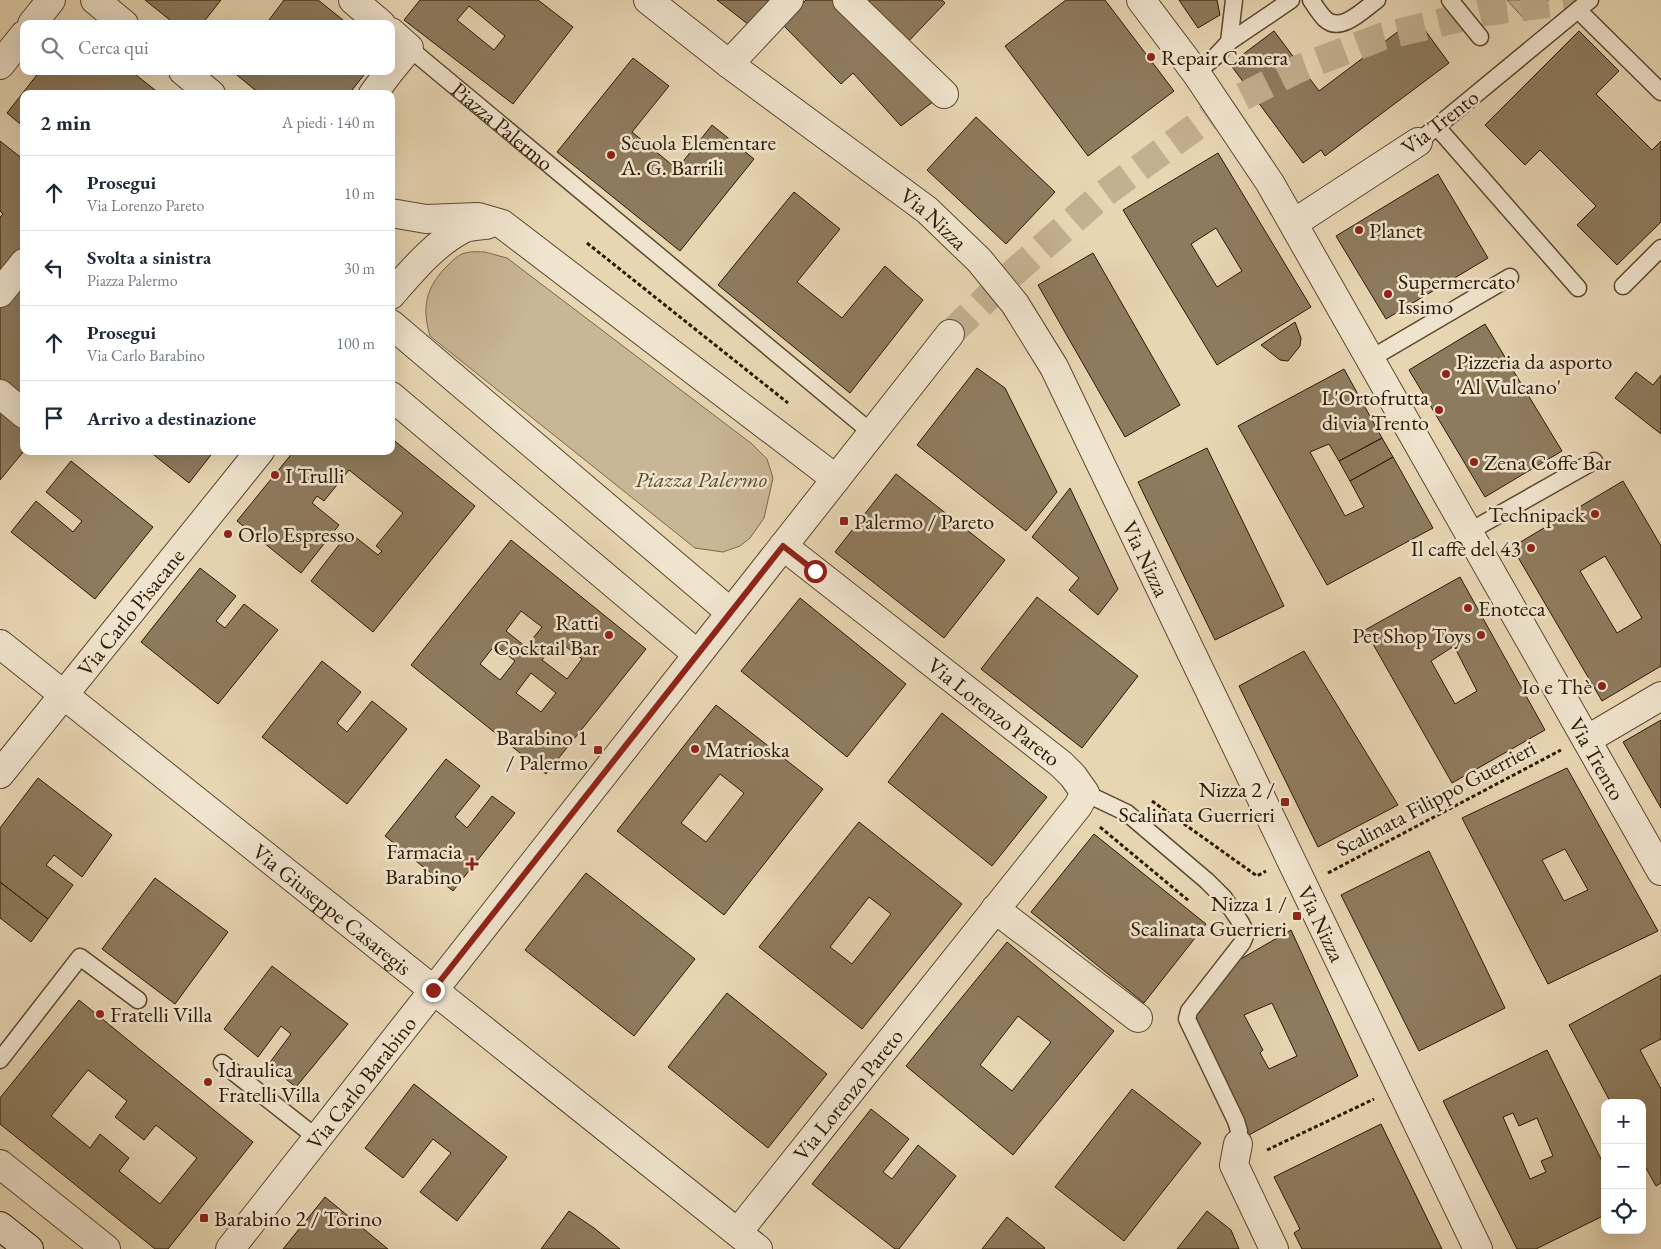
<!DOCTYPE html>
<html lang="it">
<meta charset="utf-8">
<style>
:root{--surface:#fff;--page:#f6f6f7;--text:#1f2937;--muted:#747a83;--line:#e0e1e3}
body{margin:0;font-family:"EB Garamond",serif;background:var(--page);color:var(--text)}
.controls{position:absolute;right:15px;bottom:15px;display:grid;overflow:hidden;border-radius:10px;box-shadow:0 5px 20px #0002}
.controls button{width:45px;height:45px;display:grid;place-items:center;padding:0;border:0;border-bottom:1px solid var(--line);background:var(--surface);color:var(--text);font:25px sans-serif}
.stop{position:absolute;width:15px;height:15px;margin:-11px;border:4px solid #8f2418;border-radius:50%;background:#fff}
.stop.end{background:#8f2418;border-color:#fff;box-shadow:0 1px 5px #0008}
.list{margin:0;padding:0;list-style:none}
h2{display:flex;justify-content:space-between;align-items:center;height:65px;margin:0;padding:0 20px;font-size:21px}
h2 small{font-size:16px;font-weight:400;color:var(--muted)}
.list li{display:grid;grid-template-columns:32px 1fr auto;gap:15px;align-items:center;box-sizing:border-box;height:75px;padding:0 20px;border-top:1px solid var(--line)}
.list b{display:block;font-size:19px;white-space:nowrap}
.list p{margin:0;font-size:16px;white-space:nowrap;color:var(--muted)}
.list em{font-size:16px;font-style:normal;color:var(--muted)}
.icon{flex:none;width:28px;height:28px;fill:none;stroke:currentColor;stroke-width:2;stroke-linecap:round;stroke-linejoin:round}
.map{position:relative;flex:none;width:1661px;height:1249px;overflow:hidden}
.search{position:absolute;background:var(--surface);box-shadow:0 5px 20px #0002;left:20px;top:20px;width:375px;height:55px;display:flex;align-items:center;gap:12px;box-sizing:border-box;padding:0 18px;border-radius:10px;color:var(--muted);font-size:19px}
.panel{position:absolute;background:var(--surface);box-shadow:0 5px 20px #0002;left:20px;top:90px;width:375px;height:365px;border-radius:10px}
.map>svg:first-child{display:block}
.green{fill:#c8b695;stroke:#7a684c}
.building{fill:#8e7b5e;stroke:#2c1902;fill-rule:evenodd}
.lines{fill:none;stroke-linecap:round;stroke-linejoin:round}
.tertiary-tunnel{stroke:#c2b090;stroke-width:28;stroke-dasharray:28 14;stroke-linecap:butt}
.service-casing{stroke:#5b482e;stroke-width:19}
.minor-casing{stroke:#5b482e;stroke-width:30}
.tertiary-casing{stroke:#5b482e;stroke-width:30}
.secondary-casing{stroke:#2c1902;stroke-width:30}
.path{stroke:#2c1902;stroke-width:3;stroke-dasharray:4 2.5;stroke-linecap:butt}
.service{stroke:#f0e4ce;stroke-width:16}
.minor{stroke:#f0e4ce;stroke-width:28}
.tertiary{stroke:#f0e4ce;stroke-width:28}
.secondary{stroke:#f0e4ce;stroke-width:28}
.route{stroke:#8f2418;stroke-width:6}
.poi-dot{fill:#8f2418;stroke:#f0e4ce;stroke-width:2}
.labels{text-anchor:middle;dominant-baseline:central;stroke-width:5;stroke-linejoin:round;paint-order:stroke}
.poi-label{font-size:22px;fill:#2c1902;stroke:#f0e4ce;text-anchor:start}
.street-label{font-size:22px;fill:#2c1902;stroke:#f0e4ce}
.park-label{font-size:22px;font-style:italic;fill:#5b482e;stroke:#f0e4ce}
</style>
<div class="map">
<svg width="1661" height="1249" viewBox="0 0 1661 1249">
<rect width="100%" height="100%" fill="#e8d6b3"/>
<filter id="stains"><feTurbulence type="fractalNoise" baseFrequency=".004" numOctaves="4"/><feColorMatrix values="0 0 0 0 .2 0 0 0 0 .09 0 0 0 0 .02 0 0 0 .5 -.17"/></filter>
<radialGradient id="worn" r=".72"><stop offset=".6" stop-color="#630" stop-opacity="0"/><stop offset="1" stop-color="#630" stop-opacity=".3"/></radialGradient>
<path class="green" d="M 1507,0 L 1549,0 L 1526,21 Z
M 485,252 L 507,258 L 752,444 L 767,459 L 773,478 L 764,518 L 750,538 L 740,546 L 723,552 L 695,548 L 430,336 C 422,308 425,289 446,267 C 451,262 459,254 465,253 C 471,251 479,252 485,252 Z"/>
<path class="building" d="M 145,0 L 221,0 L 202,24 L 175,24 Z
M 284,0 L 318,0 L 348,24 L 266,24 Z
M 420,0 L 538,0 L 573,27 L 513,104 L 404,20 ZM 469,6 L 505,36 L 494,50 L 457,20 Z
M 717,0 L 769,0 L 749,25 Z
M 806,0 L 837,0 L 938,98 L 901,126 L 853,73 L 841,84 L 782,24 Z
M 856,0 L 942,0 L 945,3 L 904,46 Z
M 1066,0 L 1105,0 L 1174,91 L 1088,156 L 1005,46 Z
M 1179,0 L 1217,0 L 1220,15 L 1198,28 Z
M 1416,18 L 1449,63 L 1325,156 L 1321,150 L 1303,163 L 1230,64 L 1274,31 L 1319,91 Z
M 1579,31 L 1619,71 L 1596,94 L 1652,150 L 1661,141 L 1661,222 L 1617,265 L 1577,225 L 1596,206 L 1540,150 L 1525,165 L 1485,125 Z
M 633,58 L 669,86 L 632,132 L 677,169 L 712,125 L 754,159 L 680,251 L 557,152 Z
M 40,71 L 131,71 L 155,90 L 152,94 L 24,94 L 24,127 L 7,113 Z
M 232,71 L 367,71 L 349,94 L 260,94 Z
M 976,117 L 1055,192 L 1006,244 L 927,170 Z
M 0,141 L 24,160 L 24,254 L 0,284 L 0,217 L 3,214 L 0,211 Z
M 1218,153 L 1311,307 L 1217,365 L 1123,210 ZM 1216,228 L 1242,271 L 1217,287 L 1191,244 Z
M 1438,174 L 1488,258 L 1386,319 L 1336,236 Z
M 794,192 L 840,229 L 797,282 L 842,318 L 885,266 L 923,300 L 850,393 L 718,285 Z
M 1093,253 L 1180,405 L 1125,437 L 1038,285 Z
M 24,274 L 24,406 L 0,387 L 0,303 Z
M 1295,322 L 1301,338 L 1300,346 L 1288,361 L 1280,360 L 1261,345 Z
M 1485,324 L 1562,451 L 1485,497 L 1409,370 Z
M 977,368 L 1005,388 L 1057,492 L 1026,531 L 917,445 Z
M 1344,369 L 1382,438 L 1339,461 L 1329,444 L 1310,452 L 1345,516 L 1364,507 L 1350,481 L 1393,457 L 1433,528 L 1327,585 L 1238,426 Z
M 1636,372 L 1653,385 L 1661,375 L 1661,434 L 1615,398 Z
M 0,410 L 24,430 L 24,451 L 0,480 Z
M 391,438 L 475,506 L 373,632 L 311,581 L 349,532 L 378,555 L 382,551 L 376,546 L 403,513 L 349,470 L 324,501 L 317,496 L 312,503 L 339,525 L 301,573 L 237,521 L 294,451 L 391,451 Z
M 1382,438 L 1393,457 L 1350,481 L 1339,461 Z
M 1207,448 L 1284,606 L 1215,640 L 1138,482 Z
M 149,451 L 214,451 L 189,483 Z
M 71,461 L 153,527 L 95,599 L 11,532 L 36,501 L 73,532 L 82,521 L 46,492 Z
M 896,474 L 1005,560 L 944,638 L 835,552 Z
M 1623,481 L 1661,546 L 1661,666 L 1602,701 L 1512,547 ZM 1605,556 L 1642,618 L 1617,633 L 1580,571 Z
M 1070,488 L 1118,589 L 1098,615 L 1069,590 L 1079,578 L 1032,537 Z
M 511,540 L 646,649 L 546,774 L 411,665 ZM 521,611 L 542,627 L 526,647 L 506,631 ZM 557,640 L 582,659 L 567,679 L 542,660 ZM 495,645 L 515,661 L 500,680 L 480,664 ZM 531,673 L 556,693 L 541,712 L 516,693 Z
M 200,568 L 236,596 L 216,621 L 225,628 L 244,604 L 278,630 L 218,704 L 141,642 Z
M 1460,577 L 1545,730 L 1452,783 L 1365,630 ZM 1454,646 L 1477,691 L 1455,704 L 1431,661 Z
M 1037,597 L 1138,676 L 1082,748 L 981,669 Z
M 800,598 L 906,684 L 847,757 L 741,671 Z
M 1304,651 L 1398,805 L 1318,847 L 1239,686 Z
M 322,661 L 361,692 L 337,723 L 347,732 L 372,701 L 407,729 L 347,804 L 262,737 Z
M 716,705 L 823,789 L 724,915 L 617,831 ZM 720,774 L 744,793 L 706,842 L 681,823 Z
M 942,713 L 1047,797 L 992,866 L 888,782 Z
M 1661,720 L 1661,808 L 1623,742 Z
M 446,759 L 480,786 L 455,817 L 467,828 L 492,796 L 515,813 L 453,891 L 385,836 Z
M 1567,768 L 1658,931 L 1548,984 L 1462,818 ZM 1565,849 L 1588,890 L 1564,901 L 1542,860 Z
M 38,778 L 112,835 L 82,877 L 54,855 L 46,865 L 73,885 L 48,919 L 0,882 L 0,828 Z
M 859,822 L 962,904 L 862,1029 L 759,947 ZM 869,897 L 891,914 L 852,964 L 830,947 Z
M 1094,834 L 1206,924 L 1144,1003 L 1031,912 Z
M 1429,851 L 1505,1008 L 1419,1051 L 1341,895 Z
M 586,873 L 695,959 L 634,1036 L 525,950 Z
M 155,878 L 228,932 L 175,1004 L 102,949 Z
M 0,882 L 48,919 L 31,942 L 0,918 Z
M 1291,930 L 1358,1076 L 1249,1135 L 1192,1018 L 1232,964 ZM 1272,1003 L 1297,1056 L 1269,1069 L 1260,1053 L 1263,1050 L 1244,1015 Z
M 1007,942 L 1114,1031 L 1013,1155 L 906,1066 ZM 1018,1016 L 1051,1042 L 1012,1091 L 980,1065 Z
M 272,966 L 348,1024 L 296,1087 L 268,1065 L 291,1034 L 281,1026 L 258,1057 L 224,1029 Z
M 1661,975 L 1661,1039 L 1640,1050 L 1661,1089 L 1661,1183 L 1656,1186 L 1642,1161 L 1642,1103 L 1611,1103 L 1569,1025 Z
M 727,993 L 827,1074 L 768,1148 L 668,1067 Z
M 79,1000 L 253,1142 L 168,1249 L 155,1249 L 0,1124 L 0,1098 ZM 88,1070 L 127,1101 L 115,1117 L 144,1140 L 156,1125 L 197,1158 L 160,1204 L 119,1171 L 129,1158 L 100,1134 L 90,1148 L 51,1116 Z
M 1547,1050 L 1605,1167 L 1605,1215 L 1536,1249 L 1517,1249 L 1443,1101 ZM 1513,1113 L 1519,1126 L 1537,1118 L 1553,1156 L 1541,1161 L 1546,1172 L 1530,1179 L 1503,1117 Z
M 414,1084 L 507,1157 L 457,1221 L 420,1192 L 451,1153 L 433,1139 L 403,1178 L 365,1148 Z
M 1132,1089 L 1201,1143 L 1124,1241 L 1055,1187 Z
M 871,1109 L 909,1139 L 883,1172 L 892,1179 L 918,1145 L 956,1176 L 899,1249 L 895,1249 L 812,1184 Z
M 1381,1124 L 1442,1249 L 1302,1249 L 1294,1233 L 1300,1229 L 1274,1177 Z
M 325,1197 L 388,1249 L 283,1249 Z
M 569,1211 L 594,1228 L 620,1249 L 541,1249 Z
M 1207,1211 L 1231,1230 L 1239,1249 L 1177,1249 Z
M 1007,1217 L 1045,1248 L 1044,1249 L 982,1249 Z"/>
<g class="lines">
<path class="tertiary-tunnel" d="M 950,334 L 1012,274 L 1101,196 L 1224,106 L 1300,68 L 1381,37 L 1485,12 L 1578,0"/>
<g class="service-casing">
<g id="service">
<path d="M 1311,0 C 1315,6 1320,14 1325,19 C 1341,34 1364,9 1377,0"/>
<path d="M 1450,0 L 1480,37"/>
<path d="M 1578,10 L 1661,92"/>
<path d="M 1229,42 L 1291,0"/>
<path id="s1" d="M 409,48 L 872,433"/>
<path d="M 1196,73 L 1216,56 L 1229,42 L 1234,0"/>
<path d="M 1437,127 L 1578,288"/>
<path d="M 1418,142 L 1590,0"/>
<path d="M 1623,286 L 1661,248"/>
<path d="M 1370,359 L 1510,277"/>
<path d="M 1470,531 L 1594,461"/>
<path d="M 1085,793 L 1127,813 L 1207,881 L 1224,898 L 1241,923 L 1244,929 L 1245,936 L 1242,943 L 1189,1011 L 1187,1019 L 1236,1121 L 1239,1131 L 1238,1144"/>
<path d="M 0,1060 L 80,957 L 138,1000"/>
<path d="M 222,1063 L 317,1138"/>
</g>
</g>
<g class="minor-casing">
<g id="minor">
<path d="M 95,0 L 124,24"/>
<path d="M 353,0 L 381,24"/>
<path d="M 847,0 L 944,94"/>
<path id="s2" d="M 1141,0 L 1196,73 L 1270,183 L 1661,871"/>
<path d="M 391,32 L 409,48 L 391,70"/>
<path d="M 729,64 L 789,0"/>
<path d="M 183,71 L 211,94"/>
<path d="M 373,94 L 390,71"/>
<path d="M 391,213 L 426,219 L 478,217 L 502,224 L 836,479"/>
<path d="M 1294,223 L 1418,142"/>
<path d="M 0,293 L 24,263"/>
<path d="M 391,295 C 412,271 435,243 463,229 C 469,226 479,226 486,225"/>
<path d="M 391,324 L 730,612"/>
<path d="M 0,394 L 24,414"/>
<path d="M 391,396 L 697,654"/>
<path d="M 1588,739 L 1661,696"/>
<path id="s3" d="M 0,774 L 260,451"/>
<path d="M 995,909 L 1138,1018"/>
<path d="M 1238,1144 L 1234,1165 L 1274,1249"/>
<path d="M 0,1164 L 106,1249"/>
<path id="s4" d="M 738,1232 L 1078,806 L 1085,793 L 1073,776 L 1061,764 L 783,546"/>
</g>
</g>
<g class="tertiary-casing">
<g id="tertiary">
<path id="s5" d="M 648,0 L 729,64 L 927,210 L 979,260 L 1015,304 L 1054,367 L 1478,1249"/>
<path d="M 32,24 L 51,0"/>
<path d="M 0,65 L 24,35"/>
<path id="s6" d="M 0,644 L 758,1249"/>
<path id="s7" d="M 230,1249 L 950,334"/>
</g>
</g>
<g class="secondary-casing">
<path id="secondary" d="M 0,1226 L 29,1249"/>
</g>
<path class="path" d="M 587,243 L 788,403
M 1152,801 L 1257,876 L 1266,871
M 1100,827 L 1189,901
M 1328,873 L 1561,750
M 1267,1150 L 1374,1099"/>
<use href="#service" class="service"/>
<use href="#minor" class="minor"/>
<use href="#tertiary" class="tertiary"/>
<use href="#secondary" class="secondary"/>
</g>
<g class="lines">
<path class="route" d="M 433,990 L 783,546 L 815,571"/>
</g>
<g class="poi-dot">
<circle cx="1151" cy="57" r="5"/>
<circle cx="611" cy="155" r="5"/>
<circle cx="1359" cy="230" r="5"/>
<circle cx="1388" cy="294" r="5"/>
<circle cx="1446" cy="374" r="5"/>
<circle cx="1439" cy="410" r="5"/>
<circle cx="1474" cy="462" r="5"/>
<circle cx="275" cy="475" r="5"/>
<circle cx="1595" cy="514" r="5"/>
<rect x="839" y="516" width="10" height="10" rx="2.5"/>
<circle cx="228" cy="534" r="5"/>
<circle cx="1531" cy="548" r="5"/>
<circle cx="1468" cy="608" r="5"/>
<circle cx="609" cy="635" r="5"/>
<circle cx="1481" cy="635" r="5"/>
<circle cx="1602" cy="686" r="5"/>
<circle cx="695" cy="749" r="5"/>
<rect x="593" y="745" width="10" height="10" rx="2.5"/>
<rect x="1280" y="797" width="10" height="10" rx="2.5"/>
<path d="M469.5 856.5h5v5h5v5h-5v5h-5v-5h-5v-5h5z"/>
<rect x="1292" y="911" width="10" height="10" rx="2.5"/>
<circle cx="100" cy="1014" r="5"/>
<circle cx="208" cy="1082" r="5"/>
<rect x="199" y="1213" width="10" height="10" rx="2.5"/>
</g>
<g class="labels">
<g class="poi-label">
<text x="1161" y="57">Repair Camera</text>
<text x="621" y="142">Scuola Elementare<tspan x="621" dy="25">A. G. Barrili</tspan></text>
<text x="1369" y="230">Planet</text>
<text x="1398" y="281">Supermercato<tspan x="1398" dy="25">Issimo</tspan></text>
<text x="1456" y="361">Pizzeria da asporto<tspan x="1456" dy="25">'Al Vulcano'</tspan></text>
<text x="1429" y="397" text-anchor="end">L'Ortofrutta<tspan x="1429" dy="25">di via Trento</tspan></text>
<text x="1484" y="462">Zena Coffe Bar</text>
<text x="285" y="475">I Trulli</text>
<text x="1585" y="514" text-anchor="end">Technipack</text>
<text x="854" y="521">Palermo / Pareto</text>
<text x="238" y="534">Orlo Espresso</text>
<text x="1521" y="548" text-anchor="end">Il caffè del 43</text>
<text x="1478" y="608">Enoteca</text>
<text x="599" y="622" text-anchor="end">Ratti<tspan x="599" dy="25">Cocktail Bar</tspan></text>
<text x="1471" y="635" text-anchor="end">Pet Shop Toys</text>
<text x="1592" y="686" text-anchor="end">Io e Thè</text>
<text x="588" y="737" text-anchor="end">Barabino 1<tspan x="588" dy="25">/ Palermo</tspan></text>
<text x="705" y="749">Matrioska</text>
<text x="1275" y="789" text-anchor="end">Nizza 2 /<tspan x="1275" dy="25">Scalinata Guerrieri</tspan></text>
<text x="462" y="851" text-anchor="end">Farmacia<tspan x="462" dy="25">Barabino</tspan></text>
<text x="1287" y="903" text-anchor="end">Nizza 1 /<tspan x="1287" dy="25">Scalinata Guerrieri</tspan></text>
<text x="110" y="1014">Fratelli Villa</text>
<text x="218" y="1069">Idraulica<tspan x="218" dy="25">Fratelli Villa</tspan></text>
<text x="214" y="1218">Barabino 2 / Torino</text>
</g>
<g class="street-label">
<text transform="translate(1440 122) rotate(-38)">Via Trento</text>
<text stroke="none"><textPath href="#s1" startOffset="122">Piazza Palermo</textPath></text>
<text stroke="none"><textPath href="#s5" startOffset="360">Via Nizza</textPath></text>
<text stroke="none"><textPath href="#s5" startOffset="765">Via Nizza</textPath></text>
<text stroke="none"><textPath href="#s3" startOffset="208">Via Carlo Pisacane</textPath></text>
<text transform="translate(994 712) rotate(38)">Via Lorenzo Pareto</text>
<text stroke="none"><textPath href="#s2" startOffset="886">Via Trento</textPath></text>
<text transform="translate(1436 798) rotate(-28)">Scalinata Filippo Guerrieri</text>
<text stroke="none"><textPath href="#s6" startOffset="425">Via Giuseppe Casaregis</textPath></text>
<text stroke="none"><textPath href="#s5" startOffset="1170">Via Nizza</textPath></text>
<text stroke="none"><textPath href="#s7" startOffset="212">Via Carlo Barabino</textPath></text>
<text stroke="none"><textPath href="#s4" startOffset="176">Via Lorenzo Pareto</textPath></text>
</g>
<g class="park-label">
<text x="701" y="479">Piazza Palermo</text>
</g>
</g>
<rect width="100%" height="100%" filter="url(#stains)"/>
<rect width="100%" height="100%" fill="url(#worn)"/>
</svg>
<div class="controls">
<button>+</button>
<button>−</button>
<button><svg class="icon" aria-label="locate" viewBox="0 0 24 24"><circle cx="12" cy="12" r="6"/><path d="M12 2v4M12 18v4M2 12h4M18 12h4"/></svg></button>
</div>
<div class="stop" style="left:815px;top:571px"></div>
<div class="stop end" style="left:433px;top:990px"></div>
<div class="search"><svg class="icon" aria-label="search" viewBox="0 0 24 24"><circle cx="10" cy="10" r="6"/><path d="M15 15l6 6"/></svg>Cerca qui</div>
<section class="panel">
<h2>2 min<small>A piedi · 140 m</small></h2>
<ul class="list">
<li><svg class="icon" aria-label="ahead" viewBox="0 0 24 24"><path d="M12 20V5M6 11l6-6 6 6"/></svg><div><b>Prosegui</b><p>Via Lorenzo Pareto</p></div><em>10 m</em></li>
<li><svg class="icon" aria-label="left" viewBox="0 0 24 24"><path d="M17 20v-9H6M10 6l-5 5 5 5"/></svg><div><b>Svolta a sinistra</b><p>Piazza Palermo</p></div><em>30 m</em></li>
<li><svg class="icon" aria-label="ahead" viewBox="0 0 24 24"><path d="M12 20V5M6 11l6-6 6 6"/></svg><div><b>Prosegui</b><p>Via Carlo Barabino</p></div><em>100 m</em></li>
<li><svg class="icon" aria-label="arrive" viewBox="0 0 24 24"><path d="M6 21V4h12l-3 4 3 4H6"/></svg><div><b>Arrivo a destinazione</b></div></li>
</ul>
</section>
</div>
